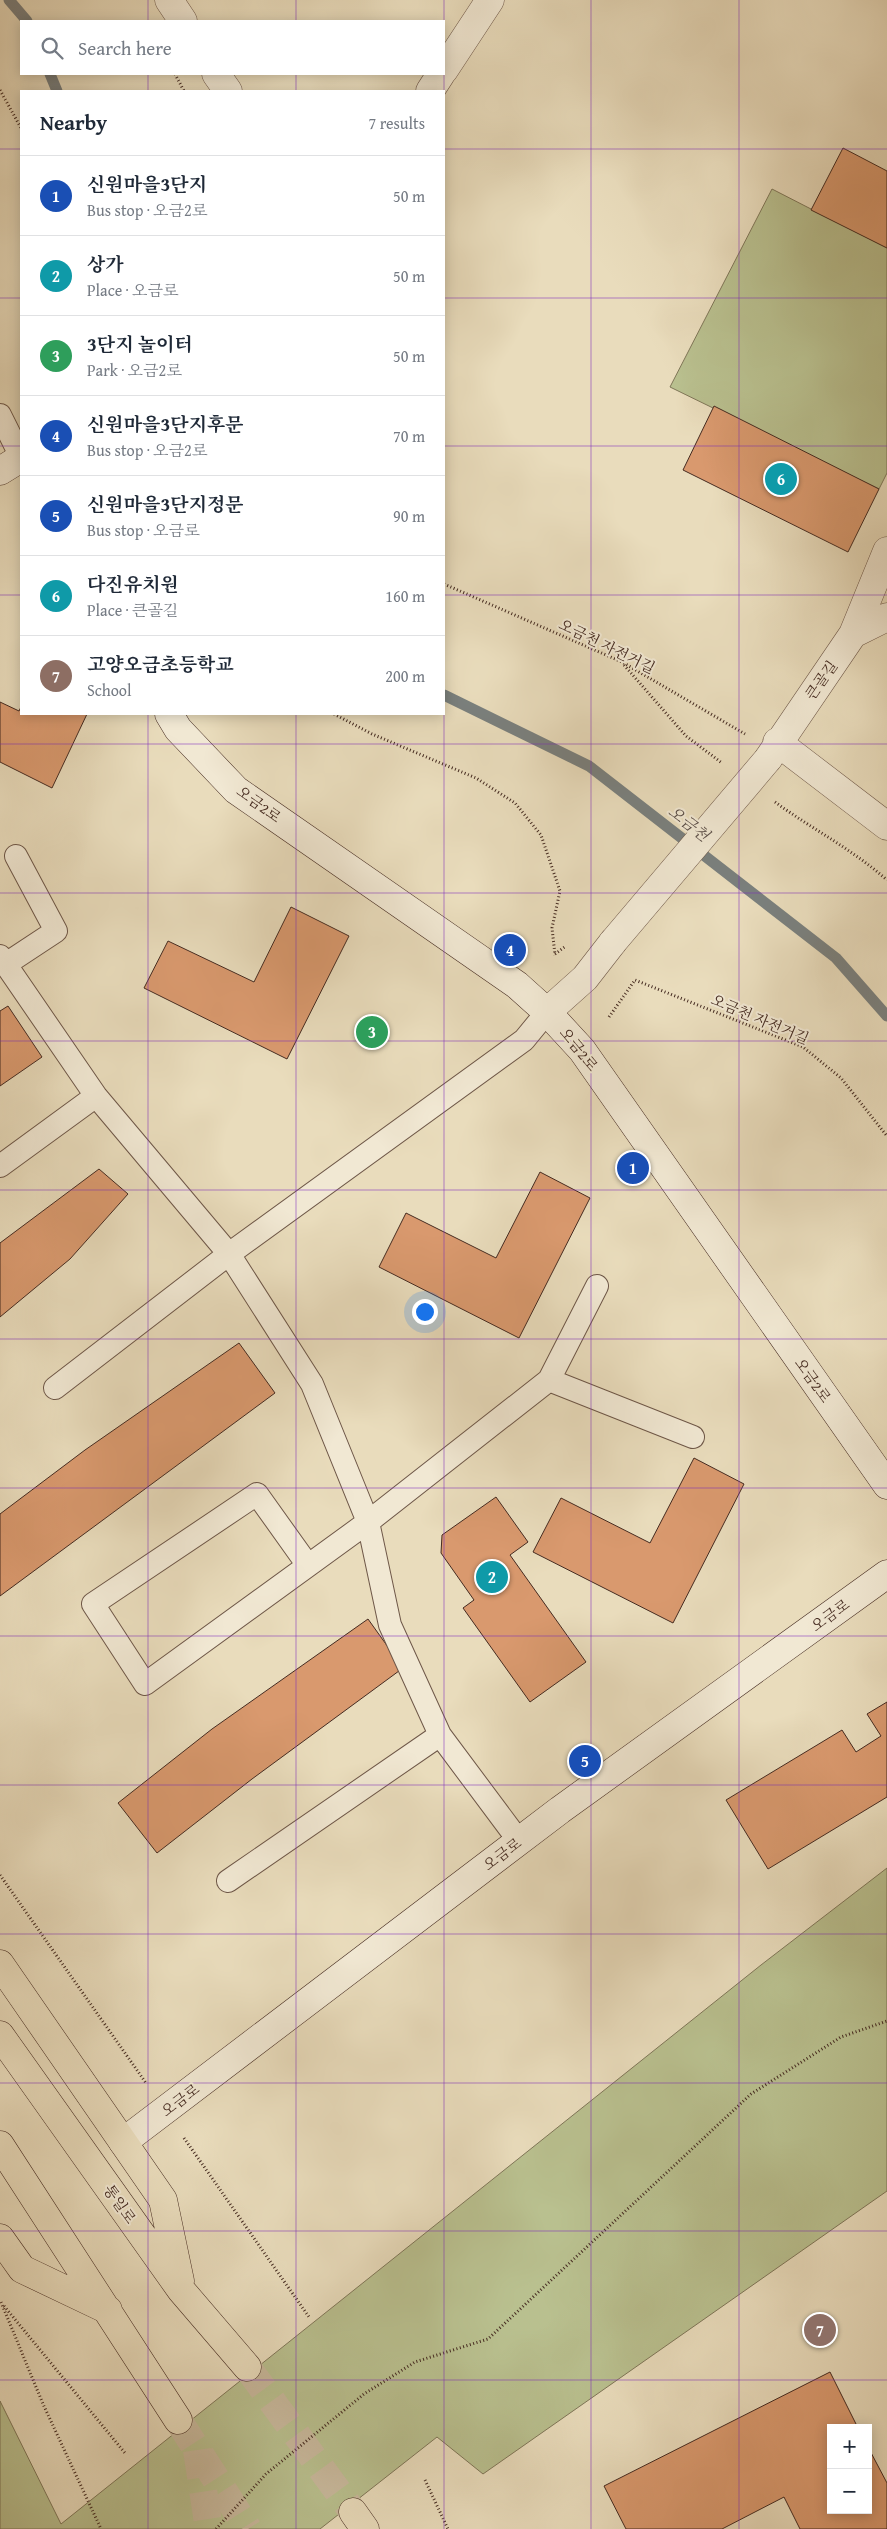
<!DOCTYPE html>
<meta charset="utf-8">
<style>
:root{--surface:#fff;--page:#f6f6f7;--text:#1f2937;--muted:#747a83;--line:#e0e1e3;--accent:#8f2418}
body{margin:0;font-family:"Gentium Book Plus","Noto Serif KR",serif;background:var(--page);color:var(--text)}
.controls{position:absolute;right:15px;bottom:15px;display:grid;overflow:hidden;border-radius:0px;box-shadow:0 2px 12px #0003}
.controls button{width:45px;height:45px;display:grid;place-items:center;padding:0;border:0;border-bottom:1px solid var(--line);background:var(--surface);color:var(--text);font:25px sans-serif}
.you{position:absolute;left:424px;top:1311px;width:18px;height:18px;margin:-12px;border:4px solid #fff;border-radius:50%;background:#1a73e8;box-shadow:0 0 0 8px #1a73e833}
.badge{display:grid;place-items:center;width:32px;height:32px;border-radius:50%;background:var(--accent);color:#fff;font-size:16px;font-weight:700}
.pin{position:absolute;translate:-50% -50%;border:2px solid #fff;box-shadow:0 1px 5px #0006}
.list{margin:0;padding:0;list-style:none}
h2{display:flex;justify-content:space-between;align-items:center;height:65px;margin:0;padding:0 20px;font-size:21px}
h2 small{font-size:16px;font-weight:400;color:var(--muted)}
.list li{display:grid;grid-template-columns:32px 1fr auto;gap:15px;align-items:center;box-sizing:border-box;height:80px;padding:0 20px;border-top:1px solid var(--line)}
.list b{display:block;font-size:19px;white-space:nowrap}
.list p{margin:0;font-size:16px;white-space:nowrap;color:var(--muted)}
.list em{font-size:16px;font-style:normal;color:var(--muted)}
.icon{flex:none;width:28px;height:28px;fill:none;stroke:currentColor;stroke-width:2;stroke-linecap:round;stroke-linejoin:round}
.map{position:relative;flex:none;width:887px;height:2529px;overflow:hidden}
.search{position:absolute;background:var(--surface);box-shadow:0 2px 12px #0003;left:20px;top:20px;width:425px;height:55px;display:flex;align-items:center;gap:12px;box-sizing:border-box;padding:0 18px;border-radius:0px;color:var(--muted);font-size:19px}
.panel{position:absolute;background:var(--surface);box-shadow:0 2px 12px #0003;left:20px;top:90px;width:425px;height:625px;border-radius:0px}
.map>svg:first-child{display:block}
.green{fill:#b9c08f;stroke:#7f7658}
.lines{fill:none;stroke-linecap:round;stroke-linejoin:round}
.stream{stroke:#7a807e;stroke-width:11}
.building{fill:#d9996e;stroke:#452b21}
.street-tunnel{stroke:#c8b99d;stroke-width:28;stroke-dasharray:28 14;stroke-linecap:butt}
.primary-tunnel{stroke:#c8b99d;stroke-width:28;stroke-dasharray:28 14;stroke-linecap:butt}
.lane-casing{stroke:#6e5748;stroke-width:24}
.street-casing{stroke:#6e5748;stroke-width:29}
.secondary-casing{stroke:#452b21;stroke-width:29}
.primary-casing{stroke:#452b21;stroke-width:29}
.path{stroke:#452b21;stroke-width:3;stroke-dasharray:1 2.5;stroke-linecap:butt}
.lane{stroke:#f1e8d3;stroke-width:22}
.street{stroke:#f1e8d3;stroke-width:28}
.secondary{stroke:#f1e8d3;stroke-width:28}
.primary{stroke:#e9dcbc;stroke-width:28}
.street-bridge-casing{stroke:#6e5748;stroke-width:29;stroke-linecap:butt}
.street-bridge{stroke:#f1e8d3;stroke-width:28}
.grid{fill:none;stroke:#7b2cbf;stroke-width:1;stroke-opacity:0.55}
.labels{text-anchor:middle;dominant-baseline:central;stroke-width:4;stroke-linejoin:round;paint-order:stroke}
.street-label{font-size:15px;fill:#452b21;stroke:#f1e8d3}
.water-label{font-size:16px;font-style:italic;fill:#5b4e48;stroke:#f1e8d3}
</style>
<div class="map">
<svg width="887" height="2529" viewBox="0 0 887 2529">
<rect width="100%" height="100%" fill="#e9dcbc"/>
<filter id="stains"><feTurbulence type="fractalNoise" baseFrequency=".004" numOctaves="4"/><feColorMatrix values="0 0 0 0 .2 0 0 0 0 .09 0 0 0 0 .02 0 0 0 .5 -.17"/></filter>
<radialGradient id="worn" r=".72"><stop offset=".6" stop-color="#630" stop-opacity="0"/><stop offset="1" stop-color="#630" stop-opacity=".3"/></radialGradient>
<path class="green" d="M 772,189 L 887,248 L 887,473 L 879,489 L 670,387 Z
M 887,1868 L 887,2191 L 483,2474 L 437,2437 L 320,2529 L 0,2529 L 0,2401 L 61,2524 L 761,1965 Z"/>
<g class="lines">
<path class="stream" d="M 9,0 L 27,21
M 50,74 L 57,91
M 444,695 L 589,766 L 836,958 L 887,1016"/>
</g>
<path class="building" d="M 843,148 L 887,171 L 887,248 L 811,210 Z
M 714,406 L 879,489 L 848,552 L 683,470 Z
M 0,702 L 19,711 L 21,707 L 21,714 L 87,714 L 52,788 L 0,762 Z
M 291,907 L 349,936 L 287,1059 L 144,988 L 168,941 L 254,982 Z
M 8,1006 L 42,1057 L 0,1086 L 0,1011 Z
M 99,1169 L 128,1194 L 70,1259 L 0,1317 L 0,1243 Z
M 540,1172 L 590,1198 L 519,1338 L 379,1267 L 406,1213 L 496,1258 Z
M 239,1343 L 275,1393 L 0,1596 L 0,1514 L 85,1450 Z
M 694,1458 L 744,1484 L 673,1623 L 533,1552 L 561,1498 L 650,1543 Z
M 496,1497 L 528,1542 L 510,1555 L 586,1662 L 530,1702 L 463,1608 L 474,1600 L 441,1553 L 442,1535 Z
M 368,1619 L 403,1668 L 252,1779 L 157,1853 L 118,1803 L 212,1729 Z
M 887,1702 L 887,1797 L 768,1869 L 726,1800 L 842,1730 L 856,1752 L 881,1736 L 867,1714 Z
M 830,2372 L 858,2428 L 831,2428 L 831,2510 L 868,2510 L 868,2447 L 887,2483 L 887,2529 L 800,2529 L 784,2497 L 722,2529 L 626,2529 L 604,2486 Z"/>
<g class="lines">
<path class="street-tunnel" d="M 197,2450 L 209,2529"/>
<path class="primary-tunnel" d="M 247,2367 L 353,2512
M 178,2420 L 248,2529"/>
<g class="lane-casing">
<path id="lane" d="M 0,415 L 21,457
M 0,956 L 96,1096 L 229,1254 L 312,1384 L 368,1522 L 390,1625 L 440,1735 L 519,1841
M 6,964 L 56,931 L 16,856
M 0,1166 L 96,1096
M 549,1380 L 693,1437
M 55,1388 L 229,1254 L 524,1040 L 547,1012
M 307,1564 L 257,1494 L 93,1604 L 145,1684 L 368,1522 L 549,1380 L 597,1286
M 228,1881 L 440,1735"/>
</g>
<g class="street-casing">
<path id="street" d="M 169,0 L 183,21
M 444,70 L 490,0
M 216,74 L 228,91
M 430,91 L 441,74
M 853,634 L 887,551
M 777,742 L 887,826
M 768,759 L 853,634 L 887,617
M 547,1012 L 585,978 L 613,942"/>
</g>
<g class="secondary-casing">
<path id="secondary" d="M 0,471 L 21,458
M 169,714 L 178,729 L 236,790 L 517,985 L 547,1012 L 582,1050 L 887,1485
M 123,2142 L 560,1810 L 887,1574"/>
</g>
<g class="primary-casing">
<path id="primary" d="M 0,1964 L 163,2200 L 180,2281
M 0,2035 L 181,2290 L 247,2367
M 0,2145 L 178,2420
M 0,2238 L 22,2269 L 108,2310
M 353,2512 L 365,2529"/>
</g>
<path class="path" d="M 175,74 L 184,91
M 0,90 L 21,128
M 444,584 L 622,662 L 745,734
M 624,665 L 686,736 L 722,763
M 334,714 L 372,734 L 476,778 L 515,803 L 541,835 L 560,891 L 552,928 L 555,955
M 775,802 C 812,829 852,849 887,880
M 555,954 L 566,946
M 609,1017 L 635,980 L 803,1047 L 841,1078 L 887,1136
M 0,1875 L 146,2083
M 184,2138 L 309,2317
M 1,2302 L 43,2404 L 101,2529
M 4,2306 L 125,2453
M 425,2480 L 448,2529
M 216,2529 L 266,2474 L 364,2394 L 415,2362 L 488,2339 L 751,2094 L 841,2037 L 887,2021"/>
<use href="#lane" class="lane"/>
<use href="#street" class="street"/>
<use href="#secondary" class="secondary"/>
<use href="#primary" class="primary"/>
<g class="street-bridge-casing">
<path id="street-bridge" d="M 613,942 L 768,759"/>
</g>
<use href="#street-bridge" class="street-bridge"/>
</g>
<path class="grid" d="M 148,0 L 148,21M 296,0 L 296,21M 444,0 L 444,21M 591,0 L 591,2529M 739,0 L 739,2529M 148,74 L 148,91M 296,74 L 296,91M 444,74 L 444,91M 0,149 L 21,149M 444,149 L 887,149M 0,298 L 21,298M 444,298 L 887,298M 0,446 L 21,446M 444,446 L 887,446M 0,595 L 21,595M 444,595 L 887,595M 148,714 L 148,2529M 296,714 L 296,2529M 444,714 L 444,2529M 0,744 L 887,744M 0,893 L 887,893M 0,1041 L 887,1041M 0,1190 L 887,1190M 0,1339 L 887,1339M 0,1488 L 887,1488M 0,1636 L 887,1636M 0,1785 L 887,1785M 0,1934 L 887,1934M 0,2083 L 887,2083M 0,2231 L 887,2231M 0,2380 L 887,2380"/>
<g class="labels">
<g class="street-label">
<text transform="translate(607 646) rotate(26)">오금천 자전거길</text>
<text transform="translate(821 680) rotate(-55)">큰골길</text>
<text transform="translate(259 804) rotate(36)">오금2로</text>
<text transform="translate(760 1019) rotate(23)">오금천 자전거길</text>
<text transform="translate(579 1049) rotate(51)">오금2로</text>
<text transform="translate(813 1380) rotate(55)">오금2로</text>
<text transform="translate(830 1615) rotate(-36)">오금로</text>
<text transform="translate(502 1854) rotate(-37)">오금로</text>
<text transform="translate(180 2100) rotate(-37)">오금로</text>
<text transform="translate(120 2204) rotate(55)">통일로</text>
</g>
<g class="water-label">
<text transform="translate(689 823) rotate(38)">오금천</text>
</g>
</g>
<rect width="100%" height="100%" filter="url(#stains)"/>
<rect width="100%" height="100%" fill="url(#worn)"/>
</svg>
<div class="controls">
<button>+</button>
<button>−</button>
</div>
<div class="you"></div>
<div class="pin badge" style="left:633px;top:1168px;background:#1a4fb4">1</div>
<div class="pin badge" style="left:492px;top:1577px;background:#0f9aa8">2</div>
<div class="pin badge" style="left:372px;top:1032px;background:#2e9e5b">3</div>
<div class="pin badge" style="left:510px;top:950px;background:#1a4fb4">4</div>
<div class="pin badge" style="left:585px;top:1761px;background:#1a4fb4">5</div>
<div class="pin badge" style="left:781px;top:479px;background:#0f9aa8">6</div>
<div class="pin badge" style="left:820px;top:2330px;background:#8d6e63">7</div>
<div class="search"><svg class="icon" aria-label="search" viewBox="0 0 24 24"><circle cx="10" cy="10" r="6"/><path d="M15 15l6 6"/></svg>Search here</div>
<section class="panel">
<h2>Nearby<small>7 results</small></h2>
<ul class="list">
<li><span class="badge" style="background:#1a4fb4">1</span><div><b>신원마을3단지</b><p>Bus stop · 오금2로</p></div><em>50 m</em></li>
<li><span class="badge" style="background:#0f9aa8">2</span><div><b>상가</b><p>Place · 오금로</p></div><em>50 m</em></li>
<li><span class="badge" style="background:#2e9e5b">3</span><div><b>3단지 놀이터</b><p>Park · 오금2로</p></div><em>50 m</em></li>
<li><span class="badge" style="background:#1a4fb4">4</span><div><b>신원마을3단지후문</b><p>Bus stop · 오금2로</p></div><em>70 m</em></li>
<li><span class="badge" style="background:#1a4fb4">5</span><div><b>신원마을3단지정문</b><p>Bus stop · 오금로</p></div><em>90 m</em></li>
<li><span class="badge" style="background:#0f9aa8">6</span><div><b>다진유치원</b><p>Place · 큰골길</p></div><em>160 m</em></li>
<li><span class="badge" style="background:#8d6e63">7</span><div><b>고양오금초등학교</b><p>School</p></div><em>200 m</em></li>
</ul>
</section>
</div>
